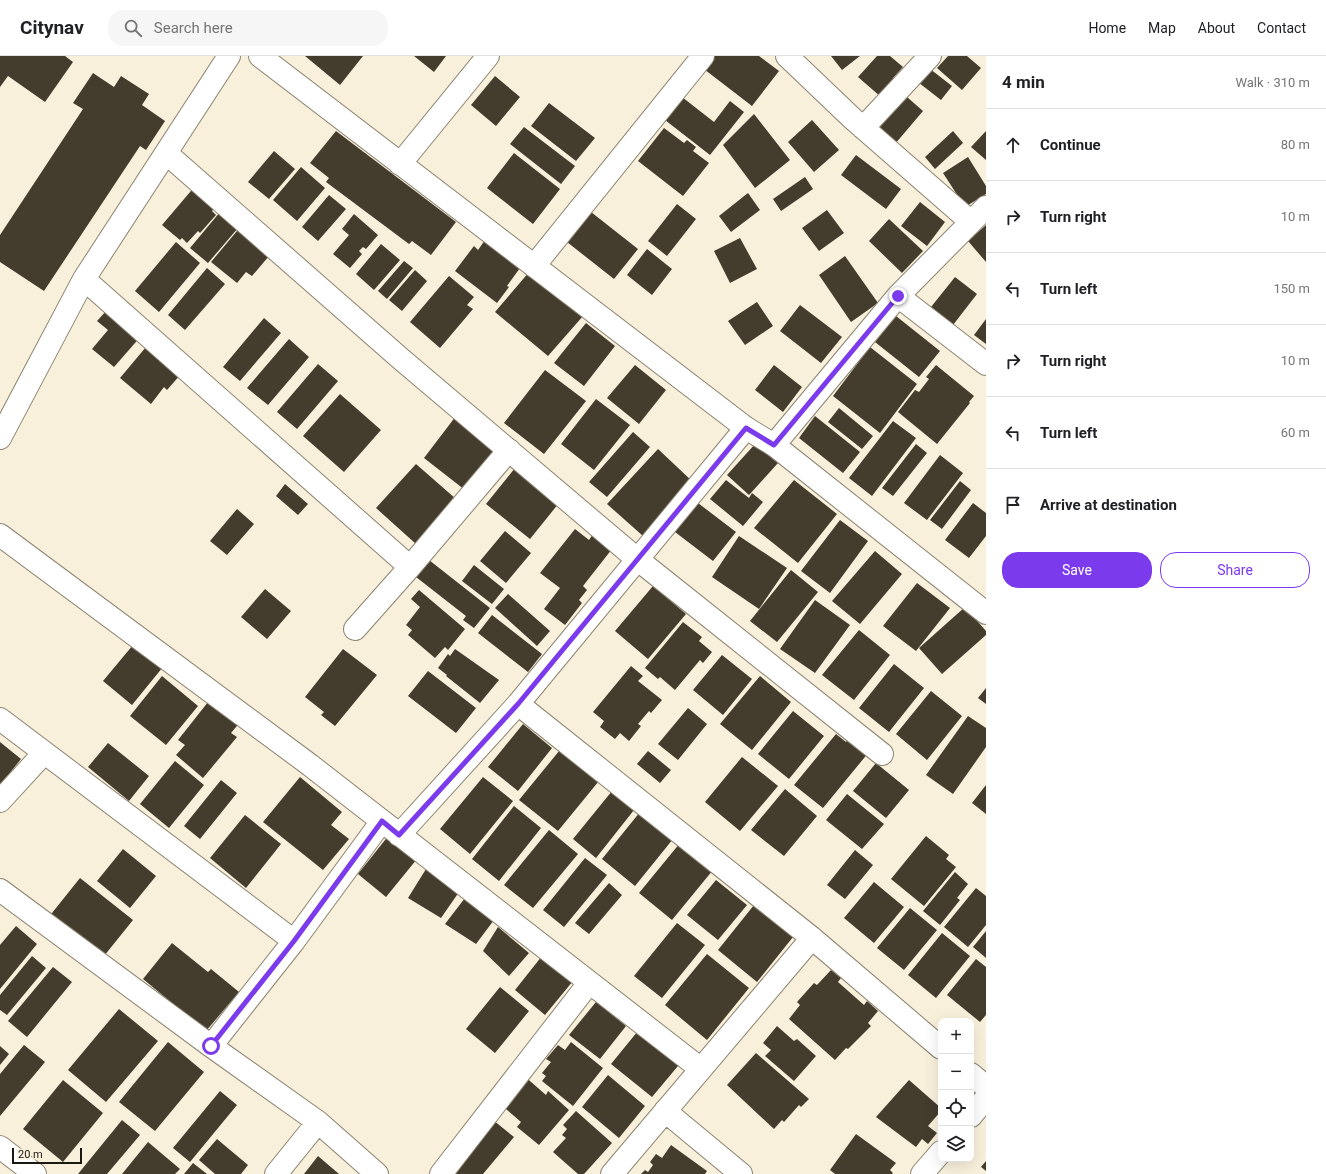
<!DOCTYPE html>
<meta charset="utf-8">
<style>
:root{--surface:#fff;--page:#f6f6f6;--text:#202124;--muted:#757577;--line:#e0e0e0;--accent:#7c3aed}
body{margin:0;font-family:Roboto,sans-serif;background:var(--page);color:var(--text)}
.controls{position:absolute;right:12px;bottom:12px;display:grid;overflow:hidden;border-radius:8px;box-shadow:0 4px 16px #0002}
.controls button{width:36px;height:36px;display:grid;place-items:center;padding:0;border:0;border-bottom:1px solid var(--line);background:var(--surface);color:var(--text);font:20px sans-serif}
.scale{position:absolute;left:12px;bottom:10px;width:70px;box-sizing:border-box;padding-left:4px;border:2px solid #1b1811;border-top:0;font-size:11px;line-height:14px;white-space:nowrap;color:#1b1811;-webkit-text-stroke:3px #f9f0dc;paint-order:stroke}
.stop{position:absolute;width:12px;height:12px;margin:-9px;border:3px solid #7c3aed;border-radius:50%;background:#fff}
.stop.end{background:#7c3aed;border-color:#fff;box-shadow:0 1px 4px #0008}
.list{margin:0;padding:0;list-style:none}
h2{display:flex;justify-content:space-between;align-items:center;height:52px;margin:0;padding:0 16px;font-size:17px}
h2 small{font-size:13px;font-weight:400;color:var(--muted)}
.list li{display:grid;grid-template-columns:26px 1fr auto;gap:12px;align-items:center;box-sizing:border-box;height:72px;padding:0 16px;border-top:1px solid var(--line)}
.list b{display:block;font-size:15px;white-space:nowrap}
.list em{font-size:13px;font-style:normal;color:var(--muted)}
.actions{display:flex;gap:8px;padding:12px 16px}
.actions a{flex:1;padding:9px 0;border:1px solid var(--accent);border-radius:16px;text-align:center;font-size:14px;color:var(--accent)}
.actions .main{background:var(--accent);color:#fff}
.icon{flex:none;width:22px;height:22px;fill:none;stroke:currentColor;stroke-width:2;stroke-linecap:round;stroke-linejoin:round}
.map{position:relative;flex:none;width:986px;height:1118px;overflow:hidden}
header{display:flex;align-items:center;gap:24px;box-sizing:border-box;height:56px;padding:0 20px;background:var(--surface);border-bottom:1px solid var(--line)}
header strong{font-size:19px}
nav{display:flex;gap:22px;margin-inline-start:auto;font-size:14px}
.search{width:280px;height:36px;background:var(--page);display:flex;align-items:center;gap:10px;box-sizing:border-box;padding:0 14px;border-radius:16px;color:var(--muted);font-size:15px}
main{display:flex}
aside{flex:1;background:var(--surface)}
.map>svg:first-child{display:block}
.building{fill:#443c2d}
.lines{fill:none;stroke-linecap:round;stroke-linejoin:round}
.minor-casing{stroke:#8b8371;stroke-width:24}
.tertiary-casing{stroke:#8b8371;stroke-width:24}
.minor{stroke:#fff;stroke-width:22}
.tertiary{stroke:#fff;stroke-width:22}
.route{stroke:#7c3aed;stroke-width:5}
</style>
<header>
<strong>Citynav</strong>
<div class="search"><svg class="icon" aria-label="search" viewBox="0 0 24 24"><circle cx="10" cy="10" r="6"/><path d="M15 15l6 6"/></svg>Search here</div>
<nav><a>Home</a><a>Map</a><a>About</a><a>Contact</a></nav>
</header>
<main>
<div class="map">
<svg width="986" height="1118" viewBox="0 0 986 1118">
<rect width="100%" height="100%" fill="#f9f0dc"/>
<path class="building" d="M 0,0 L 65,0 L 73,6 L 45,46 L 8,20 L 0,31 Z
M 305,0 L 363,0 L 340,29 Z
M 414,0 L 446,0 L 434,16 Z
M 707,0 L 759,0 L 779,15 L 752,50 L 700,10 Z
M 831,0 L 860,0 L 842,14 Z
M 877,0 L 890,0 L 903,11 L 893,22 L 896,24 L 881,41 L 858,21 Z
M 948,0 L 967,0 L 981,12 L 962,34 L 937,12 Z
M 925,9 L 952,30 L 941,44 L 914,23 Z
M 93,17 L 114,31 L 121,20 L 149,38 L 142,49 L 165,65 L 146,94 L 140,90 L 44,235 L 0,206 L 0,179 L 83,53 L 73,47 Z
M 495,20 L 520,41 L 496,70 L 471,49 Z
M 899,34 L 923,55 L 895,88 L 871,68 Z
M 682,41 L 714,66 L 730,45 L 744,56 L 710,99 L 665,64 Z
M 549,47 L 595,82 L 576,105 L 531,70 Z
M 754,58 L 790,104 L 755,132 L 723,89 Z
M 812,64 L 839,94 L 814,116 L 788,86 Z
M 524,71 L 575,110 L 561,128 L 510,88 Z
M 664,72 L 684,87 L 687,84 L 696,91 L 693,95 L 709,107 L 683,140 L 638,105 Z
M 336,75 L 456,166 L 431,199 L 412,185 L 409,188 L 326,126 L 329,122 L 310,107 Z
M 953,75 L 963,87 L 935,113 L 925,101 Z
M 986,75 L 986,104 L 971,91 Z
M 274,95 L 295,113 L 269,143 L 248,126 Z
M 514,97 L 560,133 L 533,168 L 487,132 Z
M 856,99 L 901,133 L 886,153 L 841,119 Z
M 968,101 L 986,130 L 986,138 L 965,151 L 943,117 Z
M 301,111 L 325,132 L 297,165 L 273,144 Z
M 805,121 L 813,133 L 781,155 L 773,143 Z
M 196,129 L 218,148 L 212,155 L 216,159 L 200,177 L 198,175 L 187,187 L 182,182 L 180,184 L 162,169 Z
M 748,137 L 760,154 L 731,176 L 719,160 Z
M 329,139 L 346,153 L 318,185 L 302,171 Z
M 920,146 L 945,166 L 927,190 L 901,170 Z
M 677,148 L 696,163 L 667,200 L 648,185 Z
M 827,154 L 844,177 L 819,195 L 802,172 Z
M 220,156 L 238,172 L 208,207 L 190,192 Z
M 591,156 L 638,193 L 614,223 L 567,186 Z
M 354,158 L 378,179 L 366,193 L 363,191 L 359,195 L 362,198 L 350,212 L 333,198 L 349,179 L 342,173 Z
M 889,163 L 923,195 L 902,217 L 869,185 Z
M 242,169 L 269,200 L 252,220 L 246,216 L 237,227 L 211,206 Z
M 986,169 L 986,206 L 968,185 Z
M 740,182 L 757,213 L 730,227 L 714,195 Z
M 485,184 L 520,212 L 507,230 L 509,231 L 497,247 L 455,215 L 474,190 L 478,194 Z
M 176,186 L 200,207 L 159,256 L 135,235 Z
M 381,188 L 400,204 L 374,234 L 356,218 Z
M 647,193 L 672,213 L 652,239 L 627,219 Z
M 845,200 L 878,247 L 851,266 L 819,219 Z
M 404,205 L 413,212 L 387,243 L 378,235 Z
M 207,212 L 225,228 L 185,274 L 168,259 Z
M 415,214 L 427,225 L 402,255 L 389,244 Z
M 530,215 L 583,260 L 548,300 L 495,256 Z
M 449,220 L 474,241 L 467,249 L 473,253 L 440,292 L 410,266 Z
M 955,221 L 977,238 L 953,269 L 931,251 Z
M 757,246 L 773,270 L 745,289 L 728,265 Z
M 800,249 L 842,281 L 821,307 L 780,275 Z
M 107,254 L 142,279 L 114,311 L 92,293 L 108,274 L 97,265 Z
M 896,260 L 940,295 L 919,321 L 875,286 Z
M 264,262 L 281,277 L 240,325 L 223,311 Z
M 986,263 L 986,288 L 974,279 Z
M 586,267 L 615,290 L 584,330 L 554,307 Z
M 289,283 L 309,301 L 268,349 L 247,332 Z
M 146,291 L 181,318 L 167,334 L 164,331 L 151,348 L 120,322 Z
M 870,291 L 917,328 L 880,377 L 833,340 Z
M 318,308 L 338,325 L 297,373 L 277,356 Z
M 635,309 L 666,334 L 639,368 L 607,342 Z
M 774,309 L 802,331 L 783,356 L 755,334 Z
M 936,309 L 974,340 L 969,346 L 970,347 L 937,388 L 898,356 L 915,334 L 919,336 L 929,323 L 926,321 Z
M 545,314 L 586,345 L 544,398 L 504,367 Z
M 340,338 L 381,374 L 344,416 L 303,380 Z
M 596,343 L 630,369 L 594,414 L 561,388 Z
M 839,352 L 873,380 L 862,393 L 828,366 Z
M 459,356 L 501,389 L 465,434 L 424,402 Z
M 815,360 L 860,396 L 843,417 L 799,382 Z
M 893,365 L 916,382 L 872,440 L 849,422 Z
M 633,376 L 650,391 L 607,441 L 589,426 Z
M 756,387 L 778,407 L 749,439 L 727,419 Z
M 916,388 L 927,397 L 893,440 L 882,432 Z
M 658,393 L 693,426 L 643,480 L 607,448 Z
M 940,399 L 963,417 L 927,464 L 904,447 Z
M 416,408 L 456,443 L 416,488 L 376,452 Z
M 515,412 L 559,447 L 530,483 L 486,448 Z
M 726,424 L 749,442 L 752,437 L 763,446 L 743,470 L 710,443 Z
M 794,424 L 837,458 L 798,507 L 754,472 Z
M 960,425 L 971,434 L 942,473 L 930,464 Z
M 285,428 L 308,448 L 298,459 L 276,440 Z
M 698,447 L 736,476 L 713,505 L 675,476 Z
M 973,447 L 986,457 L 986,480 L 969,502 L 945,484 Z
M 237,453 L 254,468 L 227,499 L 210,485 Z
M 840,464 L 868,485 L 830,537 L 801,515 Z
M 575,473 L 589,484 L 593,478 L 612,493 L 583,530 L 587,534 L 579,544 L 582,547 L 565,569 L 544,553 L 560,532 L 540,517 Z
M 505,475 L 531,497 L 506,527 L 480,505 Z
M 739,480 L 787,512 L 759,553 L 712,521 Z
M 875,495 L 902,518 L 860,568 L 832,545 Z
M 429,504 L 490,552 L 474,572 L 463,564 L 466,560 L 416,521 Z
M 474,509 L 504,533 L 492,548 L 462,525 Z
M 791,514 L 818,536 L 777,586 L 750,565 Z
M 917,527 L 950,552 L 916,595 L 883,570 Z
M 653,530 L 686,558 L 648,603 L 615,575 Z
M 265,533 L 291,555 L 267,583 L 241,561 Z
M 419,534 L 465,573 L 448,594 L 445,591 L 435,602 L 408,579 L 412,574 L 406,569 L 420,551 L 411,543 Z
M 508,538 L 550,575 L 537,590 L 495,552 Z
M 815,544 L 850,569 L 815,617 L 780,593 Z
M 965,551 L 986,575 L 986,579 L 942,618 L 919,592 Z
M 492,559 L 542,598 L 528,616 L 478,577 Z
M 683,566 L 702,581 L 699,585 L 712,596 L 703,607 L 700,604 L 675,634 L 660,621 L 658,623 L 645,612 Z
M 859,574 L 890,599 L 854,644 L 822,619 Z
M 138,583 L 167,606 L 132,649 L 103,625 Z
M 343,593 L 377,619 L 335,670 L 321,659 L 324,656 L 305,641 Z
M 455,593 L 499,624 L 480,647 L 446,620 L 447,619 L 438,612 L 448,598 L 450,600 Z
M 722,599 L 752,623 L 723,659 L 693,634 Z
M 894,608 L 924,632 L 889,676 L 859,652 Z
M 631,610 L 643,620 L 638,625 L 662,644 L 651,657 L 649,655 L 638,668 L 641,670 L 629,685 L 620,677 L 615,683 L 600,671 L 604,665 L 593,656 Z
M 428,615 L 476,652 L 456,677 L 408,640 Z
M 162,620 L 198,650 L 166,689 L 130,660 Z
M 760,620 L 791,646 L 752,694 L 720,668 Z
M 986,632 L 986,648 L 978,642 Z
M 931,635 L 962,660 L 927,704 L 896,678 Z
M 212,641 L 241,665 L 231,677 L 237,681 L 203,722 L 176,699 L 185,689 L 178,684 Z
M 688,652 L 707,668 L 678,704 L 658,688 Z
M 793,655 L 824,680 L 789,723 L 758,698 Z
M 968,660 L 986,672 L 986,691 L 953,738 L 926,719 Z
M 523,668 L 552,692 L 518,735 L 488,711 Z
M 836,678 L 846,686 L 850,681 L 869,696 L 823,752 L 794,729 Z
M 0,686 L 21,703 L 0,729 Z
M 108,687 L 149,720 L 129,745 L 88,711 Z
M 564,689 L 603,720 L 558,775 L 519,744 Z
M 648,695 L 671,714 L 660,727 L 637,708 Z
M 742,701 L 778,730 L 740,775 L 705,746 Z
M 175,705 L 204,729 L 169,772 L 140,748 Z
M 876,707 L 909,734 L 886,762 L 853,735 Z
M 300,721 L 342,756 L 331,769 L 349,783 L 323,814 L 263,766 Z
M 483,721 L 513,745 L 470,798 L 440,773 Z
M 221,724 L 237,737 L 200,783 L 184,770 Z
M 986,729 L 986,758 L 972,747 Z
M 785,733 L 817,760 L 784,800 L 751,774 Z
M 612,735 L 634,754 L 596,802 L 573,783 Z
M 847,738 L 884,768 L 862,793 L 826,764 Z
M 514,750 L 541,772 L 499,825 L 472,803 Z
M 640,756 L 673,783 L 635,830 L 602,803 Z
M 245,759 L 281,788 L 246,832 L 210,802 Z
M 549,774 L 578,798 L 533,852 L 504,829 Z
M 389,779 L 417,803 L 386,841 L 358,818 Z
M 926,780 L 949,799 L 946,803 L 956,811 L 924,850 L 891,823 Z
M 680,787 L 713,814 L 672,864 L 639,837 Z
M 123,793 L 156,820 L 130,852 L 97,825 Z
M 855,794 L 873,809 L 845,843 L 827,829 Z
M 585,802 L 607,819 L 564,871 L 543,854 Z
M 426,813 L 459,836 L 441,862 L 408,842 Z
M 955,816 L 968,828 L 957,842 L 960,844 L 940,869 L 923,855 Z
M 80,822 L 133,864 L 100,905 L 48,862 Z
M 716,824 L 747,849 L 718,884 L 687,859 Z
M 874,826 L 904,851 L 874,887 L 844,862 Z
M 609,827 L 622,839 L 589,878 L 575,867 Z
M 976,832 L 986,840 L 986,869 L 968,891 L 944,871 Z
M 465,842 L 494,864 L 476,888 L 445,868 Z
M 758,844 L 797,876 L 757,926 L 718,894 Z
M 910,852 L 937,874 L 904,914 L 877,892 Z
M 677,867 L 705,889 L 662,942 L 634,920 Z
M 16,870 L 37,888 L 0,933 L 0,889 Z
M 498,871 L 529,897 L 509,920 L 483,895 Z
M 986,875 L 986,902 L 973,891 Z
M 942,877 L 970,900 L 936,942 L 908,919 Z
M 172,887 L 208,916 L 211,913 L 239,936 L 206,975 L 143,923 Z
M 707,898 L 749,932 L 707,984 L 665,949 Z
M 32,900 L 46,912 L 7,959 L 0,954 L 0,939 Z
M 542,900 L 573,925 L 545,959 L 515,934 Z
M 976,903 L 986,911 L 986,959 L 980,966 L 947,939 Z
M 53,911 L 72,926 L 27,981 L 8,965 Z
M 831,914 L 841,922 L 838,926 L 864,949 L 867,945 L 878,955 L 868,967 L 871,970 L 848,993 L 846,992 L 835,1004 L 789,963 L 800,949 L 797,946 L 814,927 L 817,929 Z
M 500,931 L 529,955 L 495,997 L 466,973 Z
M 596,946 L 626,970 L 600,1003 L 569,979 Z
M 119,953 L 158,985 L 106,1046 L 68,1014 Z
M 642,970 L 683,1004 L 652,1041 L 611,1008 Z
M 777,970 L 794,985 L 797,983 L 816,1000 L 794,1025 L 765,1000 L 771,994 L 763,987 Z
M 168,986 L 204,1016 L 155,1075 L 119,1046 Z
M 571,986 L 603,1012 L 573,1050 L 542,1025 L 546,1020 L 542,1017 L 551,1006 L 546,1003 L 558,989 L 565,994 Z
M 24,989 L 45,1006 L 0,1060 L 0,1018 Z
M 0,990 L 9,998 L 0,1009 Z
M 756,997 L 809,1043 L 801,1051 L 799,1049 L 784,1066 L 782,1064 L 774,1073 L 727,1029 Z
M 522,1018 L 546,1039 L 548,1035 L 569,1054 L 539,1089 L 517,1071 L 521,1066 L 498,1046 Z
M 608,1019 L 645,1050 L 619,1082 L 582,1051 Z
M 63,1024 L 103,1057 L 63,1106 L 23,1073 Z
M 909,1024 L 941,1052 L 941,1055 L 928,1070 L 937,1077 L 928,1088 L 922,1083 L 916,1091 L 876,1061 Z
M 220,1035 L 237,1049 L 190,1106 L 173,1092 Z
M 576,1055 L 612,1087 L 584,1118 L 578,1118 L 553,1096 L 566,1082 L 562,1079 L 567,1073 L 563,1069 Z
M 488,1060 L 514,1081 L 483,1118 L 452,1118 L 491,1072 L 483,1065 Z
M 122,1064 L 140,1079 L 107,1118 L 78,1118 Z
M 856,1078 L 896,1107 L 890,1114 L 893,1117 L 892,1118 L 835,1118 L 830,1114 Z
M 217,1083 L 248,1109 L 241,1118 L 215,1118 L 199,1104 Z
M 148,1086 L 180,1113 L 175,1118 L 122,1118 Z
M 671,1089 L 707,1115 L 705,1118 L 641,1118 L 645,1114 L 648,1116 L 653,1109 L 650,1106 L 656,1098 L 662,1102 Z
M 318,1100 L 339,1118 L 304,1118 Z
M 986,1105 L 986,1115 L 981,1111 Z
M 193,1107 L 207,1118 L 184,1118 Z"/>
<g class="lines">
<g class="minor-casing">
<path id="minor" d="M 787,0 L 853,63 L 971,166
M 863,72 L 930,0
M 166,97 L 401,303 L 637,503 L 882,698
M 400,108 L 488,0
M 534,210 L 703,0
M 84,223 L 410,511
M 898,240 L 986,308
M 0,382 L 84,223 L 229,0
M 774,389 L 898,240 L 986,151
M 0,479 L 310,709 L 701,1013
M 355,573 L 410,511 L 509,394
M 518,648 L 812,882 L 941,992
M 0,663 L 294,885
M 0,745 L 44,697
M 399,779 L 518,648 L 746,372
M 0,834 L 211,990 L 318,1066 L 377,1118
M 211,990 L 294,885 L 382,765
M 971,1018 L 986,1031
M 665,1055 L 741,1118
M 971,1060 L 986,1042
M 0,1091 L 35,1118
M 276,1118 L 318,1066
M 441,1118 L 589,927
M 612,1118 L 812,882
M 922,1118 L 941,1096"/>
</g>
<g class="tertiary-casing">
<path id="tertiary" d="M 260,0 L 746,372 L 774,389 L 986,557"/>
</g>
<use href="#minor" class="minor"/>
<use href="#tertiary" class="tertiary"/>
</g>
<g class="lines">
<path class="route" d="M 211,990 L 294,885 L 382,765 L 399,779 L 518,648 L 746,372 L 774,389 L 898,240"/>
</g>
</svg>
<div class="controls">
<button>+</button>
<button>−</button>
<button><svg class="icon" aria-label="locate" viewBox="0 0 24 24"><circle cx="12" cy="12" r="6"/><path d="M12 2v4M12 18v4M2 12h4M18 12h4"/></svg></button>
<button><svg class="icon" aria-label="layers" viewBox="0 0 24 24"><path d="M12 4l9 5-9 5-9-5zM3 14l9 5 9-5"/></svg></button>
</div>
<div class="scale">20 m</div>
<div class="stop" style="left:211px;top:990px"></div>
<div class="stop end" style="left:898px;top:240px"></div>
</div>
<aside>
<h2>4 min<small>Walk · 310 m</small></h2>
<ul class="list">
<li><svg class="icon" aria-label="ahead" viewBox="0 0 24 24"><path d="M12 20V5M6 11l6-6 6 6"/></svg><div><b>Continue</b></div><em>80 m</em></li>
<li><svg class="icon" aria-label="right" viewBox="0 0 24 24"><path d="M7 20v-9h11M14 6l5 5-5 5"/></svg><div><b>Turn right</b></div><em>10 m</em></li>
<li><svg class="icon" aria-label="left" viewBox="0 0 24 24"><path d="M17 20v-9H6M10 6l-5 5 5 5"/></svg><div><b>Turn left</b></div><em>150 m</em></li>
<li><svg class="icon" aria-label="right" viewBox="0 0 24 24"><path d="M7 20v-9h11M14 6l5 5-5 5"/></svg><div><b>Turn right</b></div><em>10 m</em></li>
<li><svg class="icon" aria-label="left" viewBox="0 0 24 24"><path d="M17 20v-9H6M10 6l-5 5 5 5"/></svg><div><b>Turn left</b></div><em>60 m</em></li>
<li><svg class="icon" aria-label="arrive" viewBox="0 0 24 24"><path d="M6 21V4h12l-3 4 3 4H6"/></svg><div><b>Arrive at destination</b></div></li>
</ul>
<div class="actions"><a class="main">Save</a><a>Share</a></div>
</aside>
</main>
